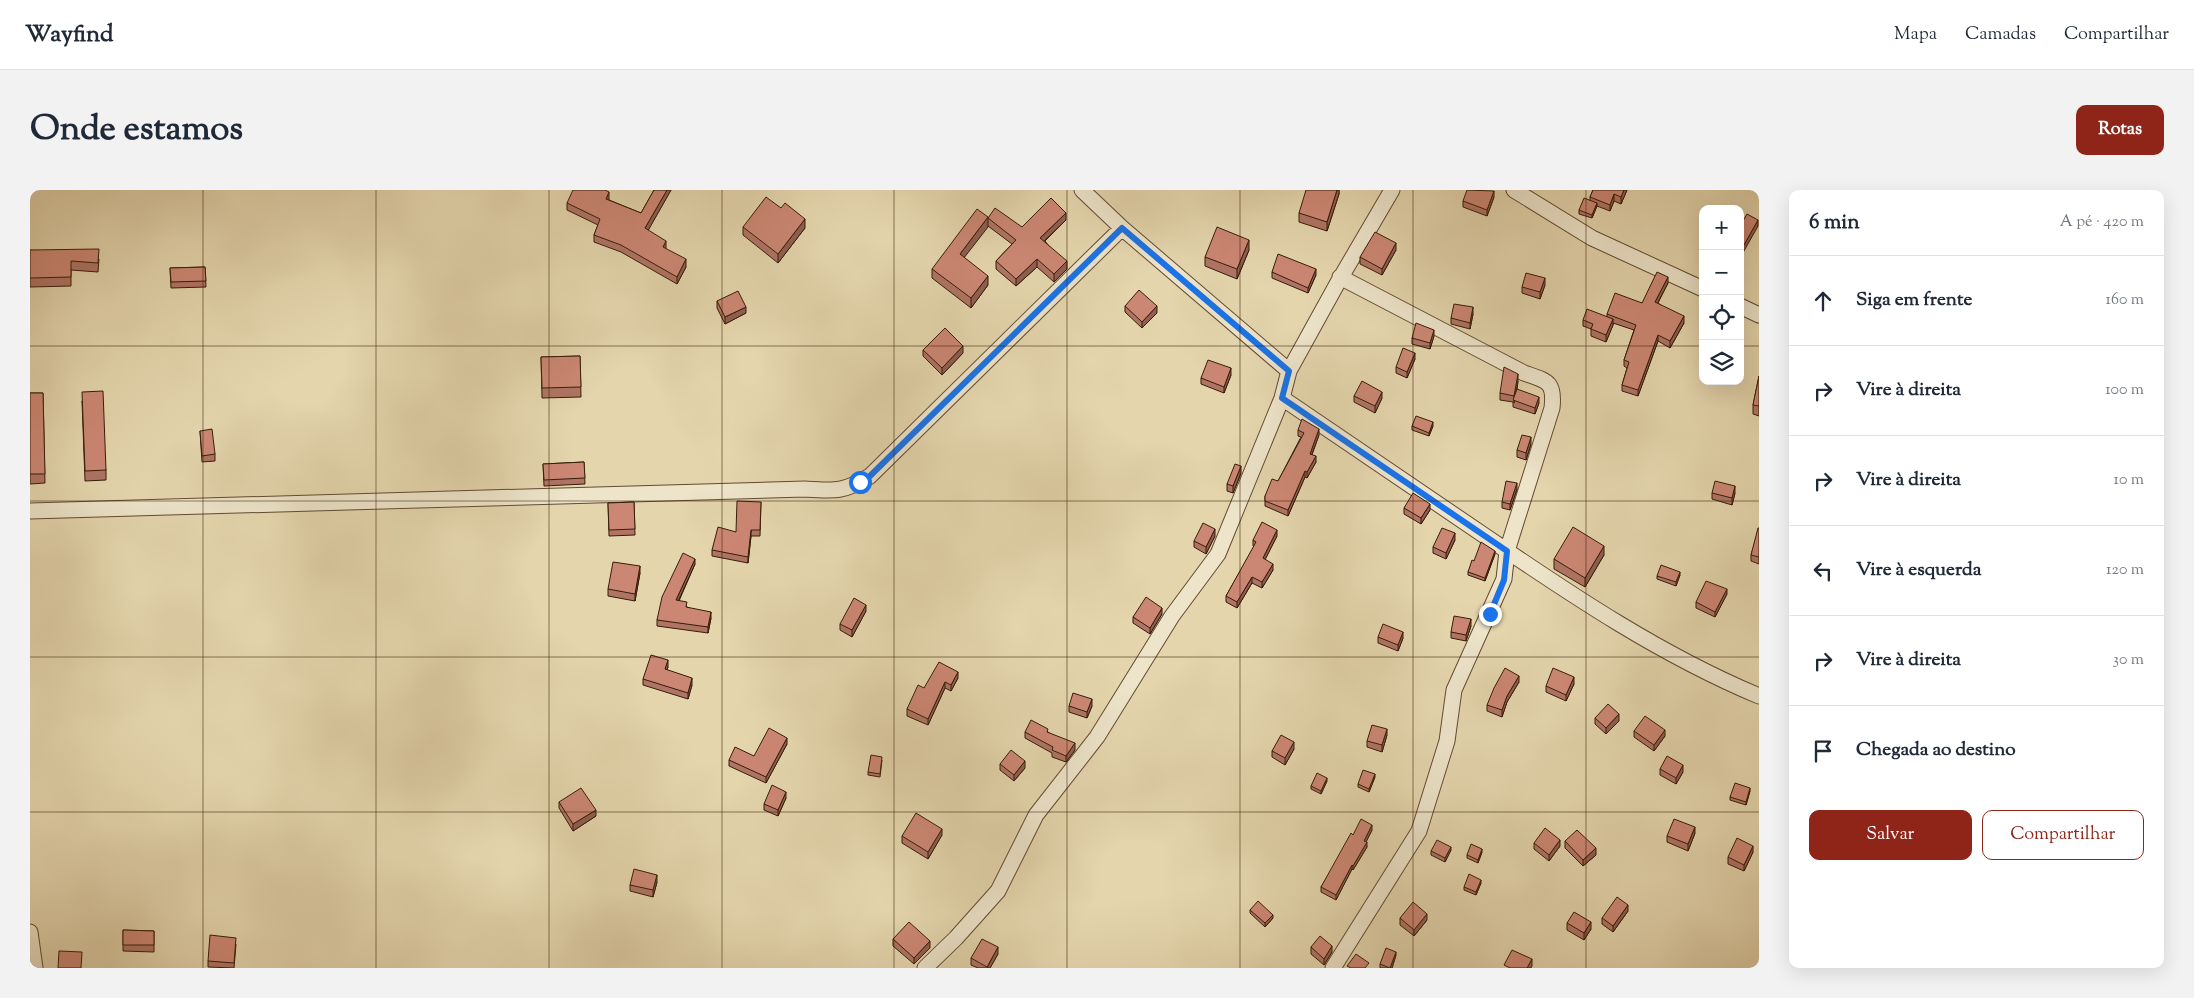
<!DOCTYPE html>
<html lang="pt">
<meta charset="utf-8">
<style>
:root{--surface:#fff;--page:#f2f2f3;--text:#1f2937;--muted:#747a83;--line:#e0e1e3;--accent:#8f2418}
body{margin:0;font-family:"Sorts Mill Goudy",serif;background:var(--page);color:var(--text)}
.controls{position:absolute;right:15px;top:15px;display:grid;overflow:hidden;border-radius:10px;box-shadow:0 5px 20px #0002}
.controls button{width:45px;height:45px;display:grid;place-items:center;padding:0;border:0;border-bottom:1px solid var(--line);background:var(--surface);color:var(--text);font:25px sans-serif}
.stop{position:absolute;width:15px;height:15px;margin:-11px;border:4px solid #1a73e8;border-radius:50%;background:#fff}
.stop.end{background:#1a73e8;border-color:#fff;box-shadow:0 1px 5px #0008}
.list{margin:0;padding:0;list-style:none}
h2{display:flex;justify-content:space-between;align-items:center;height:65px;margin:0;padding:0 20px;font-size:21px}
h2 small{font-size:16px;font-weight:400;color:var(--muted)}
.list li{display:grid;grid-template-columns:32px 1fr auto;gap:15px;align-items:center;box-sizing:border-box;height:90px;padding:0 20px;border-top:1px solid var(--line)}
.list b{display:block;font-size:19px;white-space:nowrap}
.list em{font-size:16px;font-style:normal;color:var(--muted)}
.actions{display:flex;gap:10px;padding:15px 20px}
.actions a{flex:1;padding:11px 0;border:1px solid var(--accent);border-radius:10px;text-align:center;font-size:18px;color:var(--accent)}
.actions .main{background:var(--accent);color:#fff}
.icon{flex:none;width:28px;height:28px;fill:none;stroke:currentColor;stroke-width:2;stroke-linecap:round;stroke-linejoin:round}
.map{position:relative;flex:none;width:1729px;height:778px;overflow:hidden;border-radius:10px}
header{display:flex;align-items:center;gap:30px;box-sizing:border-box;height:70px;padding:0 25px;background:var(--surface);border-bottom:1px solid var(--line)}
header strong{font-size:24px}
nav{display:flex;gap:28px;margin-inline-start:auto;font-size:18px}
.intro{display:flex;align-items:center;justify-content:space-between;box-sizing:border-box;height:120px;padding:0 30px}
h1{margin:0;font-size:35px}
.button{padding:12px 22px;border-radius:10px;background:var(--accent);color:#fff;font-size:18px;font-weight:700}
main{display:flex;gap:30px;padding:0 30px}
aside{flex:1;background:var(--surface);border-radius:10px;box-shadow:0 5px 20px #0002}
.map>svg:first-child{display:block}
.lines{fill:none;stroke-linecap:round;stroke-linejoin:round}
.street-casing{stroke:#624b31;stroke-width:17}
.street{stroke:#ede4ca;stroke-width:15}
.wall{fill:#af7464;stroke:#361d08}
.shaded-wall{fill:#8f5e51;stroke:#361d08}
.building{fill:#cc8774;stroke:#361d08}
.route{stroke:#1a73e8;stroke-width:6}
.grid{fill:none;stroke:#361d08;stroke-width:1;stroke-opacity:0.55}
</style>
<header>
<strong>Wayfind</strong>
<nav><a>Mapa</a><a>Camadas</a><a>Compartilhar</a></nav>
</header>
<div class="intro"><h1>Onde estamos</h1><a class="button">Rotas</a></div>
<main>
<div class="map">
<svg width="1729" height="778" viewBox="0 0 1729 778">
<rect width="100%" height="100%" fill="#e4d5ad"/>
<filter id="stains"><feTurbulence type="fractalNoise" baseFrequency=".004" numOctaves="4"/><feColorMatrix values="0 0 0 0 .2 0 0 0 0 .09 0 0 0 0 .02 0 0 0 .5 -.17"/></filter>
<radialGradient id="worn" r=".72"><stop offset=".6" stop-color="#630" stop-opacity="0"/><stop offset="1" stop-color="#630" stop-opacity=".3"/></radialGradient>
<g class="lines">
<g class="street-casing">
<path id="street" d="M 1052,0 L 1092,38 L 1259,181
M 1484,0 L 1562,48 L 1673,99
M 1710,116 L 1729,125
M 1252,208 C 1320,254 1388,300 1455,346 C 1543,406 1631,465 1729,506
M 0,321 L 775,299 C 806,301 814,302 840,286 L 1092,38
M 0,742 L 5,778
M 895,778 L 926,748 L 968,701 L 1006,625 L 1067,547 L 1142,426 L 1188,364 L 1252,208 L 1259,181 L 1307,94 L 1362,0
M 1303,778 L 1389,641 L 1417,551 L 1424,500 L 1474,389 L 1477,361 L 1522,218 C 1525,191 1517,191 1494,183 L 1310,87"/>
</g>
<use href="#street" class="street"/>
</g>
<path class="wall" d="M 624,0 L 641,0 L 618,40 L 636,59 L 656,77 L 647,94 L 591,62 L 564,52 L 564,45 L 568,35 L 537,20 L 537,13 L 579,9 L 579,10 L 611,23 Z
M 1309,0 L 1309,4 L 1297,41 L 1269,32 L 1269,23 Z
M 1563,0 L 1597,0 L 1591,14 L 1584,11 L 1580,21 L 1567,16 L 1562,28 L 1549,24 L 1549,20 L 1560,11 L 1560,7 Z
M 1464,7 L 1457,26 L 1433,17 L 1433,11 Z
M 751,18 L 775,38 L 748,73 L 713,45 L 713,37 Z
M 958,28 L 992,37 L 1036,30 L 1015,51 L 1037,79 L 1024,92 L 1007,77 L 986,96 L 966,79 L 966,71 L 982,54 L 958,36 L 934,67 L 958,95 L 941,118 L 902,88 L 902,79 Z
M 0,60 L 69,69 L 68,82 L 41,80 L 41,96 L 0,97 Z
M 1219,60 L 1207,89 L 1175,76 L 1175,67 Z
M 1366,60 L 1352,85 L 1330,74 L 1330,67 Z
M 175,77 L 176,97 L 141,98 L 140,78 Z
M 1242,82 L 1286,85 L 1278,103 L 1242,88 Z
M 1638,93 L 1628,113 L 1654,133 L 1640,158 L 1628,151 L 1608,206 L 1592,201 L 1592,195 L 1597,178 L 1594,176 L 1594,170 L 1604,140 L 1583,133 L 1583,135 L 1576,152 L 1561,146 L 1561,139 L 1553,136 L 1553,130 L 1577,127 L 1577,124 L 1612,113 Z
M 1515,95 L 1510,109 L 1492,103 L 1492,97 Z
M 687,111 L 716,123 L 695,134 L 687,118 Z
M 1095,116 L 1127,123 L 1112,138 L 1095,122 Z
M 1443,124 L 1440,139 L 1421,134 L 1421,128 Z
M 1404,146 L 1400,159 L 1382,154 L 1382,148 Z
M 893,160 L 933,163 L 912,185 L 893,166 Z
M 550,166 L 551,207 L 512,208 L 511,167 Z
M 1385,169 L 1377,188 L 1366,183 L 1366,177 Z
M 1201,185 L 1194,203 L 1171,194 L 1171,188 Z
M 1729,186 L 1729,226 L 1723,224 L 1723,215 Z
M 1488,191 L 1487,200 L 1509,213 L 1505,224 L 1483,217 L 1483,212 L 1470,210 L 1470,203 Z
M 0,203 L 13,203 L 15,293 L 0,294 Z
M 1324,206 L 1352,208 L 1345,223 L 1324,212 Z
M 52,211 L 76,280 L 76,290 L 55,291 Z
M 1382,236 L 1403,236 L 1399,246 L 1382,240 Z
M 1268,240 L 1289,245 L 1282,265 L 1286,272 L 1277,288 L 1275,287 L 1258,326 L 1235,316 L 1235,306 L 1248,291 L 1271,247 L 1268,246 Z
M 170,241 L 185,264 L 185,271 L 172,272 Z
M 1501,254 L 1496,270 L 1487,267 L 1487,260 Z
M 554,272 L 555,294 L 514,296 L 513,274 Z
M 1211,283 L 1203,303 L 1197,301 L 1197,294 Z
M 1487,299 L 1480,320 L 1472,318 L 1472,312 Z
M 1682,303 L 1705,303 L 1702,315 L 1682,309 Z
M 604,312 L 605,345 L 579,346 L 578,313 Z
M 731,312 L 730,346 L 721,346 L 718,373 L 682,366 L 682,360 L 706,342 Z
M 1374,318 L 1400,320 L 1391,334 L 1374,324 Z
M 1729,338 L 1729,374 L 1721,371 L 1721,365 Z
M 1185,346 L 1176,364 L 1164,357 L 1164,351 Z
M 1247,346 L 1235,369 L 1243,380 L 1232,398 L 1222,393 L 1207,418 L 1196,412 L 1196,406 L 1224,357 L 1223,356 L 1223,350 Z
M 1425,350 L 1416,369 L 1403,363 L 1403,357 Z
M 1465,364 L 1455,391 L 1438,385 L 1438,382 L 1444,371 Z
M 1574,365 L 1555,397 L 1524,379 L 1524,369 Z
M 665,374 L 649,411 L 657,417 L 681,428 L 678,443 L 627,436 L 627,430 Z
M 610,383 L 605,411 L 578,406 L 578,399 Z
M 1650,385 L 1646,396 L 1627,389 L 1627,386 Z
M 1697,404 L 1685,427 L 1666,418 L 1666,412 Z
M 836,421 L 822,447 L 810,440 L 810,434 Z
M 1132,424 L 1120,444 L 1103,433 L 1103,427 Z
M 1441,436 L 1436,451 L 1421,448 L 1421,442 Z
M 1348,447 L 1373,448 L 1368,461 L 1348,453 Z
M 638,477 L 637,480 L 662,495 L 658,509 L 613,495 L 613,489 Z
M 928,488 L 921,501 L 915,498 L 898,535 L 877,526 L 877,519 L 894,498 Z
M 1489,492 L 1477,512 L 1472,527 L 1457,521 L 1457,515 Z
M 1544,494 L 1536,511 L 1516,502 L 1516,496 Z
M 1039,516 L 1062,516 L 1057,528 L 1039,522 Z
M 1565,528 L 1589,531 L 1576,544 L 1565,534 Z
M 1604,541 L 1635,546 L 1624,561 L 1604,547 Z
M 995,542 L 1018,542 L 1045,560 L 1036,572 L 1022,567 L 1022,563 L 995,548 Z
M 1357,545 L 1352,562 L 1337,557 L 1337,551 Z
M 757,554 L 736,593 L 699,576 L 699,570 L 724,566 Z
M 1264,559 L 1255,575 L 1242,567 L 1242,561 Z
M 852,570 L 850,587 L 838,585 L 838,582 Z
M 970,574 L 995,578 L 984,591 L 970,580 Z
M 1630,579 L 1653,582 L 1646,594 L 1630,585 Z
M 1345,587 L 1339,602 L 1328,597 L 1328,594 Z
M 1297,591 L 1291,604 L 1281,599 L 1281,596 Z
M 1720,601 L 1716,615 L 1700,610 L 1700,607 Z
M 756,608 L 748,626 L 734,620 L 734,614 Z
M 529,612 L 566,626 L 543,641 L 529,618 Z
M 1342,640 L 1336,652 L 1337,657 L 1323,680 L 1322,679 L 1306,710 L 1291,702 L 1291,697 L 1323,645 Z
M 1665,643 L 1658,661 L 1637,652 L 1637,646 Z
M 912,645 L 898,669 L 872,653 L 872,646 Z
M 1535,651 L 1566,665 L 1553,676 L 1535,658 Z
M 1504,653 L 1530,656 L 1519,671 L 1504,659 Z
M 1421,660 L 1415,672 L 1401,665 L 1401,661 Z
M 1452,662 L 1448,673 L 1437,668 L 1437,665 Z
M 1723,662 L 1714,681 L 1698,674 L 1698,667 Z
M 627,692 L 623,707 L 600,701 L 600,695 Z
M 1451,693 L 1446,705 L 1434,700 L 1434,697 Z
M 1220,720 L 1243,728 L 1235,737 L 1220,723 Z
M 1598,721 L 1583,742 L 1572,734 L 1572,728 Z
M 1370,728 L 1397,730 L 1384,746 L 1370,735 Z
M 1537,733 L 1561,739 L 1554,750 L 1537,740 Z
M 93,740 L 124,741 L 124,762 L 93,761 Z
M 863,749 L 900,758 L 884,774 L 863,756 Z
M 206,754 L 204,778 L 178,777 L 178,771 Z
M 1281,757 L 1302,762 L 1294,775 L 1281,764 Z
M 968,764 L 960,778 L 948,778 L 941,775 L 941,768 Z
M 1366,765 L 1362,778 L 1350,778 L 1350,774 Z"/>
<path class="shaded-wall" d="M 637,0 L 641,0 L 615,46 L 615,38 Z
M 1307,0 L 1309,0 L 1309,4 L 1297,41 L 1297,32 Z
M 1594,0 L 1597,0 L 1591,14 L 1591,7 Z
M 1464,1 L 1464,7 L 1457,26 L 1457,20 Z
M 579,2 L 579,9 L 576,17 L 576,9 Z
M 1584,4 L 1584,11 L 1580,21 L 1580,15 Z
M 1567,13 L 1567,16 L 1562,28 L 1562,25 Z
M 1036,23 L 1036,30 L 1010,55 L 1010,48 Z
M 958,27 L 958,37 L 930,73 L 930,64 Z
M 775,29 L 775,38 L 748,73 L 748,64 Z
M 1728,30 L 1728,36 L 1710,68 L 1710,62 Z
M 1219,50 L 1219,60 L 1207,89 L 1207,79 Z
M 636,51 L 636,58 L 633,64 L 633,57 Z
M 1366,53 L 1366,60 L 1352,85 L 1352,79 Z
M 656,69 L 656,77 L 647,94 L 647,87 Z
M 1007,69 L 1007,77 L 986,96 L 986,89 Z
M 1037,71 L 1037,79 L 1024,92 L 1024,84 Z
M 1286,79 L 1286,85 L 1278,103 L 1278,98 Z
M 958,86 L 958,95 L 941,118 L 941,108 Z
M 1638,87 L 1638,93 L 1625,118 L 1625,112 Z
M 1515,88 L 1515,95 L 1510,109 L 1510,102 Z
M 1127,116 L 1127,123 L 1112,138 L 1112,132 Z
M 716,117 L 716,123 L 695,134 L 695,127 Z
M 1443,117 L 1443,124 L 1440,139 L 1440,133 Z
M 1654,126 L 1654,133 L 1640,158 L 1640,151 Z
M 1583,129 L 1583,135 L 1576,152 L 1576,145 Z
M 1404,140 L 1404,146 L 1400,159 L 1400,153 Z
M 1628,145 L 1628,151 L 1608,206 L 1608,200 Z
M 933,156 L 933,163 L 912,185 L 912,178 Z
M 1385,163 L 1385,169 L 1377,188 L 1377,182 Z
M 1201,178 L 1201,185 L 1194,203 L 1194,197 Z
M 1488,184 L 1488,191 L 1484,213 L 1484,206 Z
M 1352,202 L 1352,208 L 1345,223 L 1345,216 Z
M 1509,207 L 1509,213 L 1505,224 L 1505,218 Z
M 1403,232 L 1403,236 L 1399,246 L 1399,243 Z
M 1289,239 L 1289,245 L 1280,269 L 1280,264 Z
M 1501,247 L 1501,254 L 1496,270 L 1496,263 Z
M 1286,266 L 1286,272 L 1277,288 L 1277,282 Z
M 1211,276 L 1211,283 L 1203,303 L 1203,296 Z
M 1275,281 L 1275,287 L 1258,326 L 1258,320 Z
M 1487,293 L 1487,299 L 1480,320 L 1480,314 Z
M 1705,296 L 1705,303 L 1702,315 L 1702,308 Z
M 1400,314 L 1400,320 L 1391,334 L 1391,328 Z
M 1185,339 L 1185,346 L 1176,364 L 1176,357 Z
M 721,340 L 721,346 L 718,373 L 718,367 Z
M 1247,340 L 1247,346 L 1233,374 L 1233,368 Z
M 1425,343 L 1425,350 L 1416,369 L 1416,363 Z
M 1574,356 L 1574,365 L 1555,397 L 1555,388 Z
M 1465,361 L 1465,364 L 1455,391 L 1455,388 Z
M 665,369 L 665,374 L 646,416 L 646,410 Z
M 1243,374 L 1243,380 L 1232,398 L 1232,392 Z
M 610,376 L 610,383 L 605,411 L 605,404 Z
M 1650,382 L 1650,385 L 1646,396 L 1646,392 Z
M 1222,387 L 1222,393 L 1207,418 L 1207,412 Z
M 1697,399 L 1697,404 L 1685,427 L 1685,422 Z
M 836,415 L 836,421 L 822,447 L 822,440 Z
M 1132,418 L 1132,424 L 1120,444 L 1120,438 Z
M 681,422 L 681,428 L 678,443 L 678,437 Z
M 1441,429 L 1441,436 L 1436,451 L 1436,445 Z
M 1373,442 L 1373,448 L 1368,461 L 1368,455 Z
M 638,470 L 638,477 L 635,486 L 635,479 Z
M 928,482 L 928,488 L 921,501 L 921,495 Z
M 1489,486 L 1489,492 L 1477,512 L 1472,527 L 1472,520 L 1477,506 Z
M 1544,487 L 1544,494 L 1536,511 L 1536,505 Z
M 662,488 L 662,495 L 658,509 L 658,503 Z
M 915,492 L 915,498 L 898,535 L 898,529 Z
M 1062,509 L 1062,516 L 1057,528 L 1057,522 Z
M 1589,524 L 1589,531 L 1576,544 L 1576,538 Z
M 1357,539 L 1357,545 L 1352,562 L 1352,555 Z
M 1635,540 L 1635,546 L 1624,561 L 1624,555 Z
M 757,548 L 757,554 L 736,593 L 736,587 Z
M 1264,552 L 1264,559 L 1255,575 L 1255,568 Z
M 1045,553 L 1045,560 L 1036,572 L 1036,566 Z
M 995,571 L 995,578 L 984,591 L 984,585 Z
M 1653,575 L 1653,582 L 1646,594 L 1646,588 Z
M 1345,584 L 1345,587 L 1339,602 L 1339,599 Z
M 1297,588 L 1297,591 L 1291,604 L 1291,601 Z
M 1720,598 L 1720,601 L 1716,615 L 1716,612 Z
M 756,602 L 756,608 L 748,626 L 748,620 Z
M 566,620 L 566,626 L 543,641 L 543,634 Z
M 1342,635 L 1342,640 L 1334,656 L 1334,651 Z
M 1665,637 L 1665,643 L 1658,661 L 1658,654 Z
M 912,639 L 912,645 L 898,669 L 898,662 Z
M 1530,650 L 1530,656 L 1519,671 L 1519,665 Z
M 1337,652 L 1337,657 L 1323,680 L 1323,676 Z
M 1723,656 L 1723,662 L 1714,681 L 1714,675 Z
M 1421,657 L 1421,660 L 1415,672 L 1415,668 Z
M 1566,658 L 1566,665 L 1553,676 L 1553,670 Z
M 1452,659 L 1452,662 L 1448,673 L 1448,670 Z
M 1322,675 L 1322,679 L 1306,710 L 1306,705 Z
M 627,685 L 627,692 L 623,707 L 623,700 Z
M 1451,690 L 1451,693 L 1446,705 L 1446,702 Z
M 1598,715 L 1598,721 L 1583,742 L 1583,736 Z
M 1397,724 L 1397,730 L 1384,746 L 1384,740 Z
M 1243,725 L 1243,728 L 1235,737 L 1235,733 Z
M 1561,732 L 1561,739 L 1554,750 L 1554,743 Z
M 900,751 L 900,758 L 884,774 L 884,768 Z
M 1302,756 L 1302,762 L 1294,775 L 1294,769 Z
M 968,757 L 968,764 L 960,778 L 957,778 Z
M 1366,762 L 1366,765 L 1362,778 L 1360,778 Z
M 1502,769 L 1502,776 L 1501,778 L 1497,778 Z"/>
<path class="building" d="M 543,0 L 575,0 L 579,2 L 576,9 L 611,23 L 624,0 L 637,0 L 615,38 L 636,51 L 633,57 L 656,69 L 647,87 L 591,55 L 564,45 L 570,29 L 537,13 Z
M 1276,0 L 1307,0 L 1297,32 L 1269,23 Z
M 1437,0 L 1464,1 L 1457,20 L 1433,11 Z
M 1563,0 L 1594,0 L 1591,7 L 1584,4 L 1580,15 L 1560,7 Z
M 736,7 L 751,18 L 755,13 L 775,29 L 748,64 L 713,37 Z
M 1021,8 L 1036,23 L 1010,48 L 1037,71 L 1024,84 L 1007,69 L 986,89 L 966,71 L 986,50 L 958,28 L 965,18 L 992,37 Z
M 1554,8 L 1567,13 L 1562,25 L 1549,20 Z
M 947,19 L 958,27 L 930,64 L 958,86 L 941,108 L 902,79 Z
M 1717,24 L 1728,30 L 1710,62 L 1710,36 Z
M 1187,37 L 1219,50 L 1207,79 L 1175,67 Z
M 1345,42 L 1366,53 L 1352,79 L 1330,67 Z
M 69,59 L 68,73 L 41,71 L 41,87 L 0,88 L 0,60 Z
M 1248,64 L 1286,79 L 1278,98 L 1242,82 Z
M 175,77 L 176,91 L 141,92 L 140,78 Z
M 1627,82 L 1638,87 L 1625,112 L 1654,126 L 1640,151 L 1628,145 L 1608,200 L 1592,195 L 1599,172 L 1594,170 L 1606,135 L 1577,124 L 1585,103 L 1612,113 Z
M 1496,83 L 1515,88 L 1510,102 L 1492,97 Z
M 1109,100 L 1127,116 L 1112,132 L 1095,116 Z
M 708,101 L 716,117 L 695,127 L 687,111 Z
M 1424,114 L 1443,117 L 1440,133 L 1421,128 Z
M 1557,119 L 1583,129 L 1576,145 L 1561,139 L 1563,134 L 1553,130 Z
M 1386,133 L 1404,140 L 1400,153 L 1382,148 Z
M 915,138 L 933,156 L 912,178 L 893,160 Z
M 1373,158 L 1385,163 L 1377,182 L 1366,177 Z
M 550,166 L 551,197 L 512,198 L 511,167 Z
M 1178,170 L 1201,178 L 1194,197 L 1171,188 Z
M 1474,177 L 1488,184 L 1484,206 L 1470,203 Z
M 1729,186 L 1729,216 L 1723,215 Z
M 1332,191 L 1352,202 L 1345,216 L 1324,206 Z
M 1487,199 L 1509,207 L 1505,218 L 1483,210 Z
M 73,201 L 76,280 L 55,281 L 52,202 Z
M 0,203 L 13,203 L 15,284 L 0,284 Z
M 1386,226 L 1403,232 L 1399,243 L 1382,236 Z
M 1272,229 L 1289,239 L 1280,264 L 1286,266 L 1277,282 L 1275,281 L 1258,320 L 1235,311 L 1235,306 L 1242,289 L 1248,291 L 1274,243 L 1268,240 Z
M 182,239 L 185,264 L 172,266 L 170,241 Z
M 1492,245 L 1501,247 L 1496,263 L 1487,260 Z
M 554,272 L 555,288 L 514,290 L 513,274 Z
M 1205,274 L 1211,276 L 1203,296 L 1197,294 Z
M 1476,291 L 1487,293 L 1480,314 L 1472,312 Z
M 1685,291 L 1705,296 L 1702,308 L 1682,303 Z
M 1383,303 L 1400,314 L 1391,328 L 1374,318 Z
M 707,311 L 731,312 L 730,340 L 721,340 L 718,367 L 682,360 L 688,337 L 706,342 Z
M 604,312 L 605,339 L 579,340 L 578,313 Z
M 1232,332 L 1247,340 L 1233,368 L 1243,374 L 1232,392 L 1222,387 L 1207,412 L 1196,406 L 1226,352 L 1223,350 Z
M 1173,333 L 1185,339 L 1176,357 L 1164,351 Z
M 1543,337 L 1574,356 L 1555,388 L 1524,369 Z
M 1412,338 L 1425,343 L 1416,363 L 1403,357 Z
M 1728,338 L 1729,338 L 1729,367 L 1721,365 Z
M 1451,352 L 1465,361 L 1455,388 L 1438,382 L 1442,370 L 1444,371 Z
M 653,363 L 665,369 L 646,410 L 657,412 L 656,417 L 681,422 L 678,437 L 627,430 L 632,407 Z
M 583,372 L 610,376 L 605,404 L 578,399 Z
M 1631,375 L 1650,382 L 1646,392 L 1627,386 Z
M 1676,391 L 1697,399 L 1685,422 L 1666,412 Z
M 1116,407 L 1132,418 L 1120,438 L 1103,427 Z
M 824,408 L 836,415 L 822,440 L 810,434 Z
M 1424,426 L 1441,429 L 1436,445 L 1421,442 Z
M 1353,434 L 1373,442 L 1368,455 L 1348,447 Z
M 621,465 L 638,470 L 635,479 L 662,488 L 658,503 L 613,489 Z
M 909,472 L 928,482 L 921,495 L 915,492 L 898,529 L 877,519 L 888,495 L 894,498 Z
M 1475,478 L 1489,486 L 1477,506 L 1472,520 L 1457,515 L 1464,498 Z
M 1523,478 L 1544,487 L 1536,505 L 1516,496 Z
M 1043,503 L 1062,509 L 1057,522 L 1039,516 Z
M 1578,514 L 1589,524 L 1576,538 L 1565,528 Z
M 1615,526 L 1635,540 L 1624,555 L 1604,541 Z
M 1001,530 L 1018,539 L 1017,542 L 1045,553 L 1036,566 L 1022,560 L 1023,557 L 995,542 Z
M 1342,535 L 1357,539 L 1352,555 L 1337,551 Z
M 739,538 L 757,548 L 736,587 L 699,570 L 705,557 L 724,566 Z
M 1251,545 L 1264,552 L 1255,568 L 1242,561 Z
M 981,560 L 995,571 L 984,585 L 970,574 Z
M 841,565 L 852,567 L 850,584 L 838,582 Z
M 1637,566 L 1653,575 L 1646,588 L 1630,579 Z
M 1333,580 L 1345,584 L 1339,599 L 1328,594 Z
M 1287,583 L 1297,588 L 1291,601 L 1281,596 Z
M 1705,593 L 1720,598 L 1716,612 L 1700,607 Z
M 742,595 L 756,602 L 748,620 L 734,614 Z
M 551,598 L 566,620 L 543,634 L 529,612 Z
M 886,623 L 912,639 L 898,662 L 872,646 Z
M 1331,629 L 1342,635 L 1334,651 L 1337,652 L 1323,676 L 1322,675 L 1306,705 L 1291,697 L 1321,643 L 1323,645 Z
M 1644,629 L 1665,637 L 1658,654 L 1637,646 Z
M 1515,638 L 1530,650 L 1519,665 L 1504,653 Z
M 1547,640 L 1566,658 L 1553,670 L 1535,651 Z
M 1707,648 L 1723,656 L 1714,675 L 1698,667 Z
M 1407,650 L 1421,657 L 1415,668 L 1401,661 Z
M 1441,654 L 1452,659 L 1448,670 L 1437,665 Z
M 604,679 L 627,685 L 623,700 L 600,695 Z
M 1439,684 L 1451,690 L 1446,702 L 1434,697 Z
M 1587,707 L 1598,715 L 1583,736 L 1572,728 Z
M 1228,711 L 1243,725 L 1235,733 L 1220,720 Z
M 1383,712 L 1397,724 L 1384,740 L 1370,728 Z
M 1544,722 L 1561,732 L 1554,743 L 1537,733 Z
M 879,732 L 900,751 L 884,768 L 863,749 Z
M 93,740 L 124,741 L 124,755 L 93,755 Z
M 180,745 L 206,748 L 204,773 L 178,771 Z
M 1290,746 L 1302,756 L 1294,769 L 1281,757 Z
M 952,749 L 968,757 L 957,777 L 941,768 Z
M 1356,758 L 1366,762 L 1360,778 L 1350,774 Z
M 1482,760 L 1502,769 L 1497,778 L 1480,778 L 1474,775 Z
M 29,761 L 52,762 L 51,778 L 28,778 Z
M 1326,764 L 1339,773 L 1335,778 L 1321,778 L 1317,776 Z"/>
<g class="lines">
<path class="route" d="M 830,292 L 840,286 L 1092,38 L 1259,181 L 1252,208 L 1477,361 L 1474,390 L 1460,424"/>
</g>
<path class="grid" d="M 173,0 L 173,778M 346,0 L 346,778M 519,0 L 519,778M 692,0 L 692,778M 864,0 L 864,778M 1037,0 L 1037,778M 1210,0 L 1210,778M 1383,0 L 1383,778M 1556,0 L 1556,778M 0,156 L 1673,156M 1710,156 L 1729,156M 0,311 L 1729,311M 0,467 L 1729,467M 0,622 L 1729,622"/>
<rect width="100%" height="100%" filter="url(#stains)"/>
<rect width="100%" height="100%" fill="url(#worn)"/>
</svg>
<div class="controls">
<button>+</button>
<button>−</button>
<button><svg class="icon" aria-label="locate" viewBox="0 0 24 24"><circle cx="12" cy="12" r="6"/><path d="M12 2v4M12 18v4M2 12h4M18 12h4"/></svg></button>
<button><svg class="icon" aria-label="layers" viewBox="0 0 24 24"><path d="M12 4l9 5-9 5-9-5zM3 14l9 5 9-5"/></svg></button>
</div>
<div class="stop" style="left:830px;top:292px"></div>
<div class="stop end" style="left:1460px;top:424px"></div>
</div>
<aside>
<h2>6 min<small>A pé · 420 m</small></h2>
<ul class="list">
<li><svg class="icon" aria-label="ahead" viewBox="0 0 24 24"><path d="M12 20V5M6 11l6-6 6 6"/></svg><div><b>Siga em frente</b></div><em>160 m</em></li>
<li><svg class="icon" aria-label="right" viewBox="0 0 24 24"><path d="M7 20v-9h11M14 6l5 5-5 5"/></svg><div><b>Vire à direita</b></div><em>100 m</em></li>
<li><svg class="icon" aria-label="right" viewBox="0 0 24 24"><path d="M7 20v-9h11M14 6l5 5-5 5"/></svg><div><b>Vire à direita</b></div><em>10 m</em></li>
<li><svg class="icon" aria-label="left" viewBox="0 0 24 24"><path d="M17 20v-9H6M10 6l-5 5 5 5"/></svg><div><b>Vire à esquerda</b></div><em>120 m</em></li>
<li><svg class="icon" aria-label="right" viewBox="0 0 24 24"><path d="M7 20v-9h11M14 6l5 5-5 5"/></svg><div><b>Vire à direita</b></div><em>30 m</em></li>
<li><svg class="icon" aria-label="arrive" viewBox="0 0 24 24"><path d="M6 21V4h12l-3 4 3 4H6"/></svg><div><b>Chegada ao destino</b></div></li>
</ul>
<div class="actions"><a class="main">Salvar</a><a>Compartilhar</a></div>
</aside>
</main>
